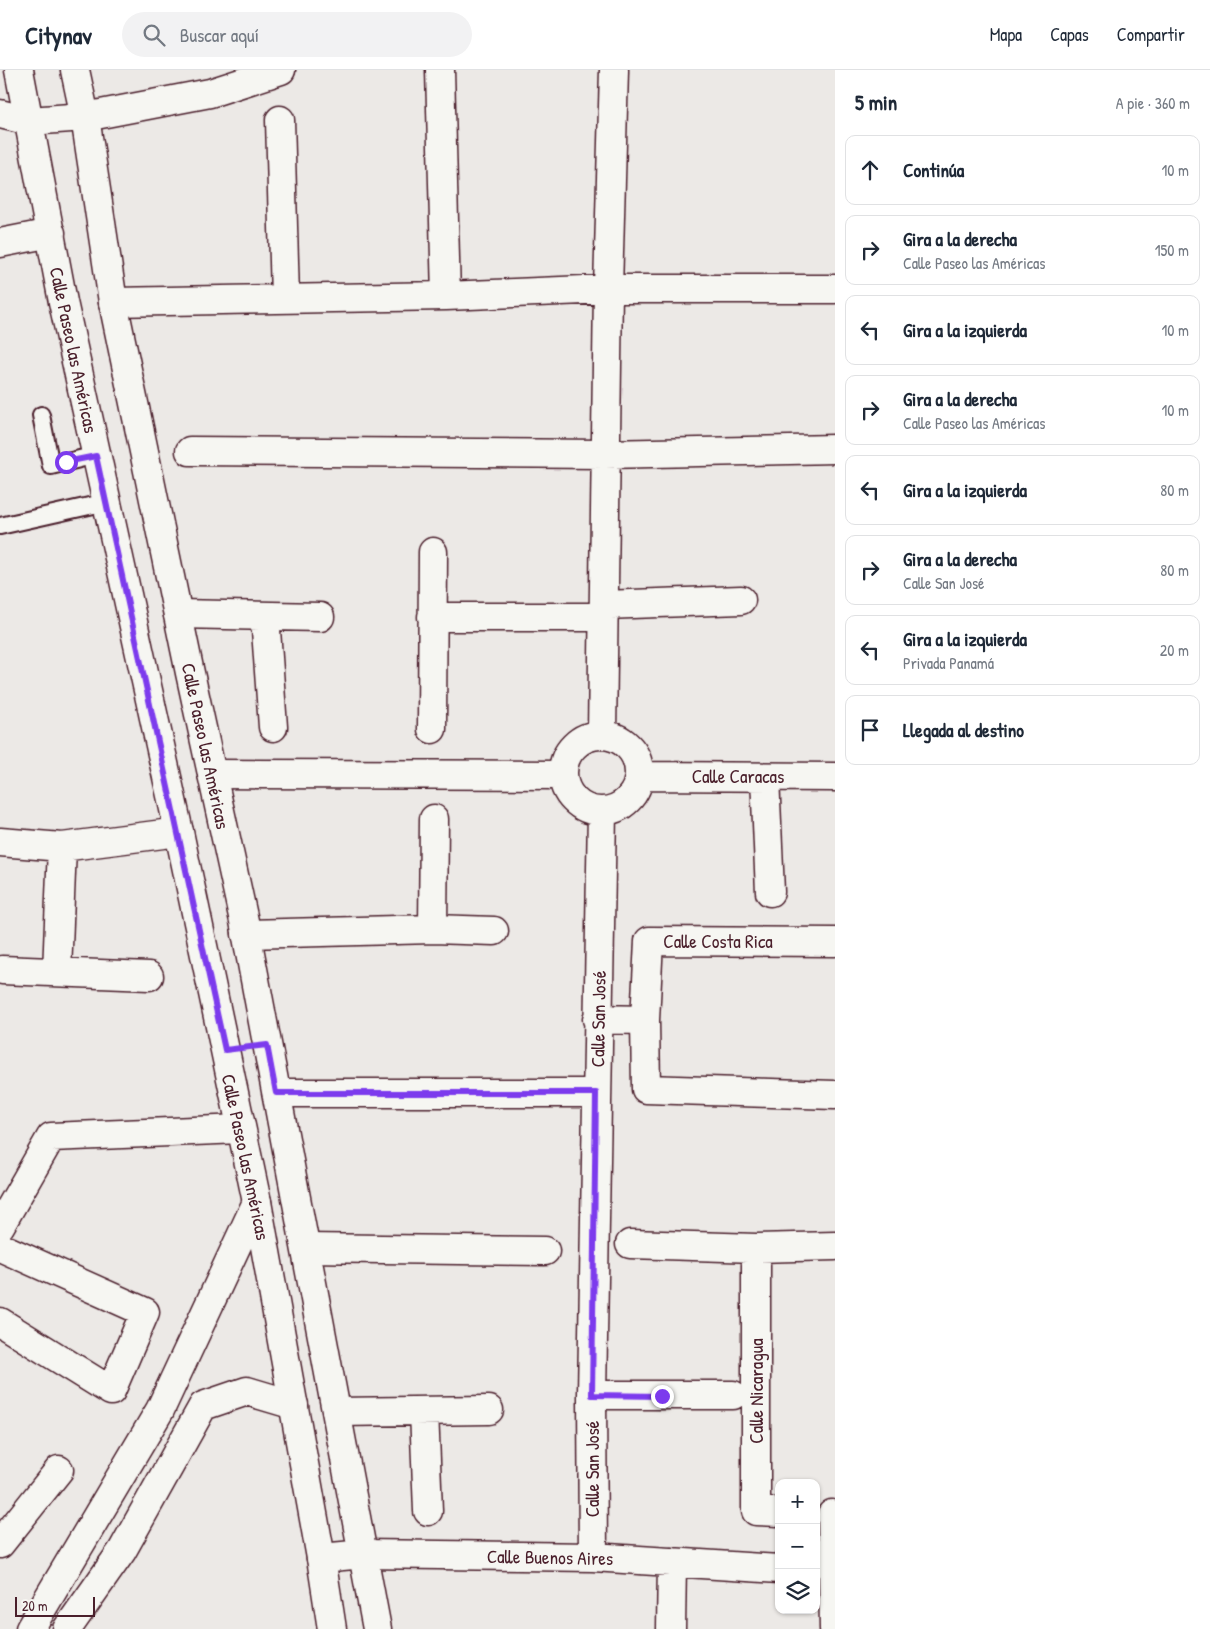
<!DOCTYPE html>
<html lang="es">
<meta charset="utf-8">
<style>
:root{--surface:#fff;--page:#f2f2f3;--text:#1f2937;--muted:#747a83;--line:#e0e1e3}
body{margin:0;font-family:"Patrick Hand",sans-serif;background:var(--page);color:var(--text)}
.controls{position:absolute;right:15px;bottom:15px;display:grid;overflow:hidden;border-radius:10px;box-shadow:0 1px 4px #0004}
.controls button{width:45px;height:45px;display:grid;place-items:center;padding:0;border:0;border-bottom:1px solid var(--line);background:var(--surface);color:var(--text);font:25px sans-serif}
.scale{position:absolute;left:15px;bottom:12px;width:80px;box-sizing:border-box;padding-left:5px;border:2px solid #4a1f2b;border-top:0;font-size:14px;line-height:18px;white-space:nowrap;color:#4a1f2b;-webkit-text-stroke:4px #f6f6f2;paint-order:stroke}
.stop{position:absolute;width:15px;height:15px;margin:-11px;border:4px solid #7c3aed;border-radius:50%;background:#fff}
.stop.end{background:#7c3aed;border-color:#fff;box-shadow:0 1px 5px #0008}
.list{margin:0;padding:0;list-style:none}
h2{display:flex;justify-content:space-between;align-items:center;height:65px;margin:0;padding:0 20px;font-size:21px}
h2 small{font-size:16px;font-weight:400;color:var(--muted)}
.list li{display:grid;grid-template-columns:32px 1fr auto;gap:15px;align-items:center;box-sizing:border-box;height:70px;margin:0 10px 10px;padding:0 10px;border:1px solid var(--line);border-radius:10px}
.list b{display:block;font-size:19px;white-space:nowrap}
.list p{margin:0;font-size:16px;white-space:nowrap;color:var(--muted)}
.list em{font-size:16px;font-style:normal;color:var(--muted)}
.icon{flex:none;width:28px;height:28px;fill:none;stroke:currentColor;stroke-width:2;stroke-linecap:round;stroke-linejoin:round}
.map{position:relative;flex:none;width:835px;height:1559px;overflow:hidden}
header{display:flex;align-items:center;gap:30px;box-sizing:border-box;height:70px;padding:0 25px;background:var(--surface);border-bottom:1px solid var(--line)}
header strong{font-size:24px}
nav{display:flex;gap:28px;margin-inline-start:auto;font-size:18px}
.search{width:350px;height:45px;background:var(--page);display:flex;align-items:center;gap:12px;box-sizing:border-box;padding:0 18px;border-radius:28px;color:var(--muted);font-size:19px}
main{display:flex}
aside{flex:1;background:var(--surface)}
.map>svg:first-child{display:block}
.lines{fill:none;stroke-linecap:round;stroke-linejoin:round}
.lane-casing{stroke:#4a1f2b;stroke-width:20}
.street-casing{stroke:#4a1f2b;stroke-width:31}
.secondary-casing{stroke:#4a1f2b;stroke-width:31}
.lane{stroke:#f6f6f2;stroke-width:16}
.street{stroke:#f6f6f2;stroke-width:28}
.secondary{stroke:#f6f6f2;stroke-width:28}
.route{stroke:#7c3aed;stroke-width:6}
.labels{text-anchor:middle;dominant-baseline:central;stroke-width:4;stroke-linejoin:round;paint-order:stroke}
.street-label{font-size:19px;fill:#4a1f2b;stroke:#f6f6f2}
</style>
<header>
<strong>Citynav</strong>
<div class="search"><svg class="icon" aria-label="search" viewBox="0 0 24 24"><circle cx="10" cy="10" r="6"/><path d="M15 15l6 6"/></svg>Buscar aquí</div>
<nav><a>Mapa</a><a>Capas</a><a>Compartir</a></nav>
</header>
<main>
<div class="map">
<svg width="835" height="1559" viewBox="0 0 835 1559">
<rect width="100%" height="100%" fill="#ece9e6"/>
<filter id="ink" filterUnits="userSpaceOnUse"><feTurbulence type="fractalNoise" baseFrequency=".02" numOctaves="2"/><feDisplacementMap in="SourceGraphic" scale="10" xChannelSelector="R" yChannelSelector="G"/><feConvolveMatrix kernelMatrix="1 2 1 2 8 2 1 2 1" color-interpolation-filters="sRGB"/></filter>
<g filter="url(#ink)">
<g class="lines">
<g class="lane-casing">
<path id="lane" d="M 41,345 L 51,396 L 96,385
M 0,456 L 107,432"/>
</g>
<g class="street-casing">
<path id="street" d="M 440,0 L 446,226
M 0,44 L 29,51 L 85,47 L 210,23 L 281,0
M 280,50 L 285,227
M 0,173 L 51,163
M 113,232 L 446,226 L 608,219 L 835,219
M 190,381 L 605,384 L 835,379
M 604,535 L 741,530
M 178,544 L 320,547
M 265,546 L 273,657
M 432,547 L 604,547
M 432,659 L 433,482
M 602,664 L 608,219 L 614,0
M563 703a38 38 0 1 1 76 0a38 38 0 1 1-76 0Z
M 212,704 L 563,705
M 640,706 L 835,707
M 765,707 L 770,822
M 0,772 L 62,777 L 179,762
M 433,859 L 434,749
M 246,864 L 433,859 L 494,861
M 835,872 L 649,871 L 645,950 L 646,1019 L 835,1025
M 2,900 L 149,906
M 57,902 L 62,777
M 597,949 L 645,950
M 277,1023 L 596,1023
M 0,1156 L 51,1067 L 241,1059
M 630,1174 L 756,1178 L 835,1176
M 0,1177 L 145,1242 L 111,1321 L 0,1252
M 306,1178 L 545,1181
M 756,1178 L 756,1441 L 779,1442
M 592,1325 L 733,1325
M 424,1341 L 428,1441
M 337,1342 L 489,1340
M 832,1444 L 834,1559
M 0,1474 L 59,1400
M 593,1487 L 592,1325 L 602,741
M 321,1488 L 364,1484 L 593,1487 L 779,1499
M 30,1559 L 160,1340 L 257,1132
M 67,1559 L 122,1481 L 203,1336 L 247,1321 L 294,1335
M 671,1559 L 672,1492"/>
</g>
<g class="secondary-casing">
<path id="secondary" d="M 19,0 L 63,232 L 179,762 L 257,1132 L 321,1488 L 332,1559
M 75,0 L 85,47 L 113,232 L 190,603 L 244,851 L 377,1559"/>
</g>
<use href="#lane" class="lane"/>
<use href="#street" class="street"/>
<use href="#secondary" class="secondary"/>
</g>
</g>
<g class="lines" filter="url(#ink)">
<path class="route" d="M 66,392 L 96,386 L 225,980 L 267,975 L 276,1023 L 596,1023 L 592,1325 L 662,1326"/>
</g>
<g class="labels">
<g class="street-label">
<text transform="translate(74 280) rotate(78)">Calle Paseo las Américas</text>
<text transform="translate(206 676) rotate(78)">Calle Paseo las Américas</text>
<text x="738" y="706">Calle Caracas</text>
<text x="718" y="871">Calle Costa Rica</text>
<text transform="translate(598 949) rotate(-89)">Calle San José</text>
<text transform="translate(246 1087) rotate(78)">Calle Paseo las Américas</text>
<text transform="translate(756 1321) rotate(-90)">Calle Nicaragua</text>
<text transform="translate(592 1399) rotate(-90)">Calle San José</text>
<text transform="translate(550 1487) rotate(1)">Calle Buenos Aires</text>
</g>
</g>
</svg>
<div class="controls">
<button>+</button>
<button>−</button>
<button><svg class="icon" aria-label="layers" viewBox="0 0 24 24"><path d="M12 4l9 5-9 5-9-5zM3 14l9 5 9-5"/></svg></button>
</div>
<div class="scale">20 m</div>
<div class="stop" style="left:66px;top:392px"></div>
<div class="stop end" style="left:662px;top:1326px"></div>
</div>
<aside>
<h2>5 min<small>A pie · 360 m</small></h2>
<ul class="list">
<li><svg class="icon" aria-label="ahead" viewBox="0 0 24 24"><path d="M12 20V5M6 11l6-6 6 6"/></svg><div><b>Continúa</b></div><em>10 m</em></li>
<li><svg class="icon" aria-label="right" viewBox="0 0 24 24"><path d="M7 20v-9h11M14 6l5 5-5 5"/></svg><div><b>Gira a la derecha</b><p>Calle Paseo las Américas</p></div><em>150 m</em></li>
<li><svg class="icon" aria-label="left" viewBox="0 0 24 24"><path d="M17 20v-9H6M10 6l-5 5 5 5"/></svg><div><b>Gira a la izquierda</b></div><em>10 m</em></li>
<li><svg class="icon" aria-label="right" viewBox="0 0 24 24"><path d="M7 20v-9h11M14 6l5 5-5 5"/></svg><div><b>Gira a la derecha</b><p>Calle Paseo las Américas</p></div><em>10 m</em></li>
<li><svg class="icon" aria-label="left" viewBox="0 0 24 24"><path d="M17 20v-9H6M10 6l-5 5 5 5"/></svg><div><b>Gira a la izquierda</b></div><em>80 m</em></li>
<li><svg class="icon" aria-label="right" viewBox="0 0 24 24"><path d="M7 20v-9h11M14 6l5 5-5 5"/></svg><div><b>Gira a la derecha</b><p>Calle San José</p></div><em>80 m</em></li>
<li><svg class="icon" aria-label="left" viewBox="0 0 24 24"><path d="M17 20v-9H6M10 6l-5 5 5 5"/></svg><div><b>Gira a la izquierda</b><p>Privada Panamá</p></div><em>20 m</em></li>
<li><svg class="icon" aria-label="arrive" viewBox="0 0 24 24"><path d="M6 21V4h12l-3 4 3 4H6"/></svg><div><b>Llegada al destino</b></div></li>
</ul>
</aside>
</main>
